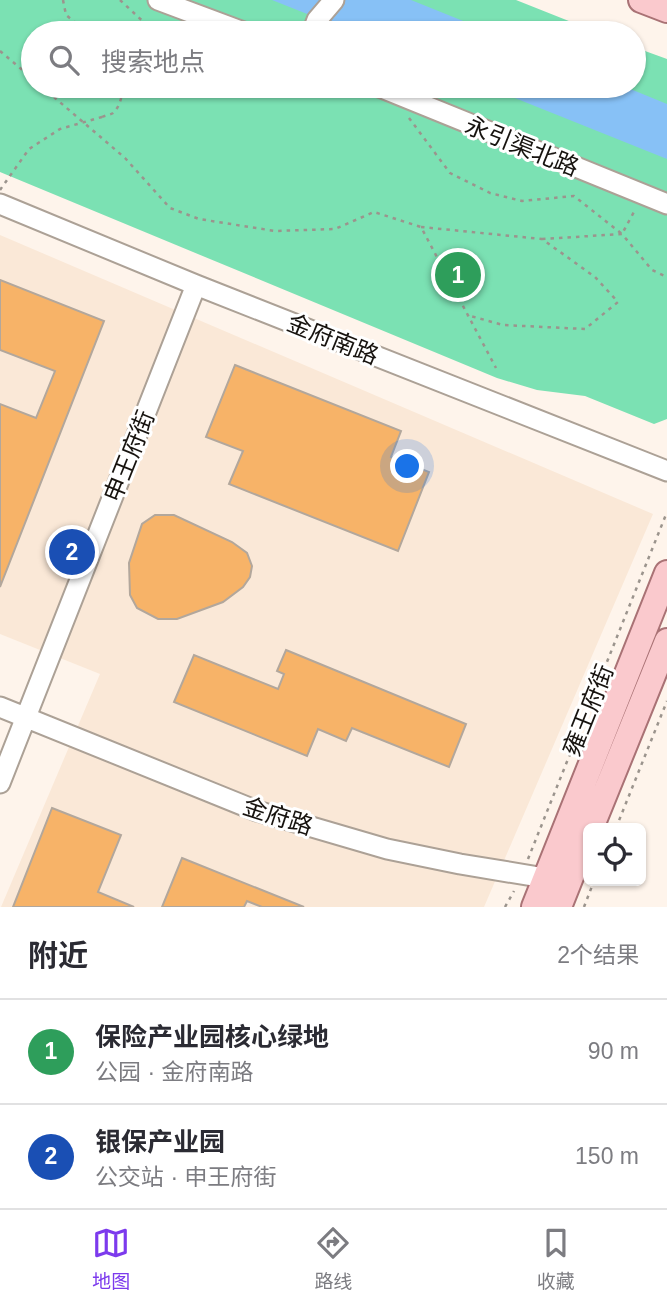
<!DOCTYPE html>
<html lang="zh">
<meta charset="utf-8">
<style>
:root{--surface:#fff;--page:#f2f2f3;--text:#2b2b33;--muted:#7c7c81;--line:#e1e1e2;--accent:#7c3aed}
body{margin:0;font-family:Helvetica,"Noto Sans SC",sans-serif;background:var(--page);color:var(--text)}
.controls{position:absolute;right:21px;bottom:21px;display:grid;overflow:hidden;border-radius:10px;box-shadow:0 2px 5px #0004}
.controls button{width:63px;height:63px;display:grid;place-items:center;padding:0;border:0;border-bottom:2px solid var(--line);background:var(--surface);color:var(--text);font:35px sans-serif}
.you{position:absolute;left:408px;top:467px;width:24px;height:24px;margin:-18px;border:5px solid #fff;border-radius:50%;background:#1a73e8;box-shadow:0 0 0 10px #1a73e833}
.badge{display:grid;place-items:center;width:46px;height:46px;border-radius:50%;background:var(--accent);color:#fff;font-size:23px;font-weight:700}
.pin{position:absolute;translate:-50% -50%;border:4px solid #fff;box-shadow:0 2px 7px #0006}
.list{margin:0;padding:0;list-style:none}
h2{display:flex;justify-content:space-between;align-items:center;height:91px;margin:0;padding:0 28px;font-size:30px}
h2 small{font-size:23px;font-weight:400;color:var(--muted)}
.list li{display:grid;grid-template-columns:46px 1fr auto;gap:21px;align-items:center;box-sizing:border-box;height:105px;padding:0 28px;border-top:2px solid var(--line)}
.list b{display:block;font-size:26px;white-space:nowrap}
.list p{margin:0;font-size:23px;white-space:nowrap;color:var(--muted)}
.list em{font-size:23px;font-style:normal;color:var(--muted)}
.icon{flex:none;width:38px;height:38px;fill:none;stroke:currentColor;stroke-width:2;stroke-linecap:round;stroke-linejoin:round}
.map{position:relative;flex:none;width:667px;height:907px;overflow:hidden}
.search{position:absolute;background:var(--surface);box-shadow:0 2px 5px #0004;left:21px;right:21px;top:21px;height:77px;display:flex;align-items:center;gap:18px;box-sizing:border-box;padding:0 24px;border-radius:38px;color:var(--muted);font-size:26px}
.sheet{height:301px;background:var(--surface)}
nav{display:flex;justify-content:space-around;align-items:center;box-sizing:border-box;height:98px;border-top:2px solid var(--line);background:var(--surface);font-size:19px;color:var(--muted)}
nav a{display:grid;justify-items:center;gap:4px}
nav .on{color:var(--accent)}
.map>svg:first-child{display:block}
.built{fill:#fae8d7}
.green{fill:#7be1b3}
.water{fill:#87c1f6}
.building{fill:#f7b368;stroke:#b2a79c;stroke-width:2}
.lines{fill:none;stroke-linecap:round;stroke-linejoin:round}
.minor-casing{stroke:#aca196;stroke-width:23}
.major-casing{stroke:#a97275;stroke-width:28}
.path{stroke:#9b948d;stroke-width:2.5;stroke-dasharray:3.5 5;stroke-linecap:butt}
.minor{stroke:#fff;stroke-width:19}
.major{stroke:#fac9cd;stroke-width:24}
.path-bridge{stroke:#9b948d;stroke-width:2.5;stroke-dasharray:3.5 5;stroke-linecap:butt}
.labels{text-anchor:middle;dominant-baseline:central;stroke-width:6;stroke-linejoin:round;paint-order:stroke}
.street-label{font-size:24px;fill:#17130f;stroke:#fff}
</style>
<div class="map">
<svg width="667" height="907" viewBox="0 0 667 907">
<rect width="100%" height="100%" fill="#fef4eb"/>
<path class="built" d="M 0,235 L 653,514 L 484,907 L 1,907 L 100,674 L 0,634 Z"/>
<path class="green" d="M 0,0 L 516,0 L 599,33 L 33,33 L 33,86 L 634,86 L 634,47 L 667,59 L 667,419 L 654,424 L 585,396 L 537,390 L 497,378 L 0,172 Z"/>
<path class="water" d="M 272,0 L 411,0 L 493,33 L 355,33 Z
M 485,86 L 623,86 L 667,104 L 667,159 Z"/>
<path class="building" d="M 0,280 L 104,321 L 0,587 L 0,404 L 36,418 L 55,371 L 0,350 Z
M 235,365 L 401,431 L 391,457 L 429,472 L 398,551 L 229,484 L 243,451 L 206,437 Z
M 155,515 L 174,515 L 232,542 L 247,553 L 252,566 L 250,577 L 243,587 L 223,602 L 177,619 L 158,619 L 137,608 L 130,595 L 129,563 L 142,524 Z
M 286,650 L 466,724 L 449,767 L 352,728 L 346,741 L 318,729 L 307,756 L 174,702 L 194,655 L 278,689 L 284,674 L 277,671 Z
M 52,808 L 121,835 L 98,892 L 134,907 L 13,907 Z
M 182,858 L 304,907 L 262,907 L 247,901 L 244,907 L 162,907 Z"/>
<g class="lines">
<g class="minor-casing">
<path id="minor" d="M 158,0 L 246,33
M 312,33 L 317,20 L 334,0
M 377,86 L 667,204
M 0,204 L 196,285 L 667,471
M 0,707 L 257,811 L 387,849 L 460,864 L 557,880
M 0,783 L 196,285"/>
</g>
<g class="major-casing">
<path id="major" d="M 641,0 L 667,10
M 591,828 L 667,641
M 534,907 L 667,573
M 559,907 L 588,834"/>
</g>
<path class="path" d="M 63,0 L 66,15 L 88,33
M 120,0 L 150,28 L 167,33
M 0,51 L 33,79
M 41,86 L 125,158 L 170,208 L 199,219 L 275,231 L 335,229 L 374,212 L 421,227 L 496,368
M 351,86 L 362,91
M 102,117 C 106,115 110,115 113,113 C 120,107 123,94 122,86
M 409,118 L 450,173 L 490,193 L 522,201 L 574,196 L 622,234 L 635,210
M 421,227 L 542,239 L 595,277 L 618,302 L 585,329 L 503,325 L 467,315
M 542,239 L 622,234 L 652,270 L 667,277
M 616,828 L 667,701
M 528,859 L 667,512
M 505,907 L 514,891
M 584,907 L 594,881"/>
<use href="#minor" class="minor"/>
<use href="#major" class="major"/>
<path class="path-bridge" d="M 0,190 L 29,149 L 60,129 L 102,117"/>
</g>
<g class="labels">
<g class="street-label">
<text transform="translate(522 146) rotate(22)">永引渠北路</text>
<text transform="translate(333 339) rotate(22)">金府南路</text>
<text transform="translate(129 456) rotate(-68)">申王府街</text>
<text transform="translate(588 710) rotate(-68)">雍王府街</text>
<text transform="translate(278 816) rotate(18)">金府路</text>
</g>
</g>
</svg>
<div class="controls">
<button><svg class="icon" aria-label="locate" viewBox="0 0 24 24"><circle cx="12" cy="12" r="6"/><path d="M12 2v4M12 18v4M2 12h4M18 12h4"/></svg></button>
</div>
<div class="you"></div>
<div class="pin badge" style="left:458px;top:275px;background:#2e9e5b">1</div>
<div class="pin badge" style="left:72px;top:552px;background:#1a4fb4">2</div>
<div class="search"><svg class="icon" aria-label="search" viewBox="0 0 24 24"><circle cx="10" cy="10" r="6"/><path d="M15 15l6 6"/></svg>搜索地点</div>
</div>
<section class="sheet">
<h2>附近<small>2个结果</small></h2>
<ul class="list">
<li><span class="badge" style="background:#2e9e5b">1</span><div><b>保险产业园核心绿地</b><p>公园 · 金府南路</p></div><em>90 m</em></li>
<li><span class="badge" style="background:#1a4fb4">2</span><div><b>银保产业园</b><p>公交站 · 申王府街</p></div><em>150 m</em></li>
</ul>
</section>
<nav>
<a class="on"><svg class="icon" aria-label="map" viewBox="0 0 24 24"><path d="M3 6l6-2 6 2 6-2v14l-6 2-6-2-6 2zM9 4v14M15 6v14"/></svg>地图</a>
<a><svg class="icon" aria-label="directions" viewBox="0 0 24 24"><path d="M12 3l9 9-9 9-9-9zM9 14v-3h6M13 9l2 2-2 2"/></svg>路线</a>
<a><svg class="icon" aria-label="saved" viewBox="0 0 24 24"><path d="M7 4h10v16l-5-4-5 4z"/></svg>收藏</a>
</nav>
